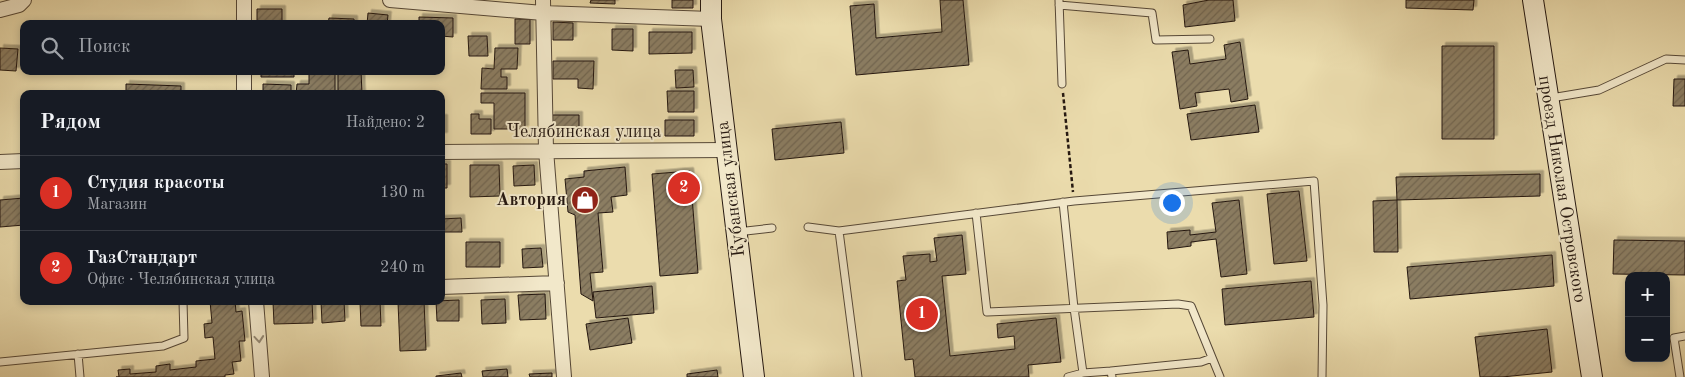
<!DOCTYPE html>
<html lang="ru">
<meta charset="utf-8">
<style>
:root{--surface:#171b24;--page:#242831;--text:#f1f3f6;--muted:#9ea1a6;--line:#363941;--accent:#d93025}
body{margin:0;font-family:"Old Standard TT",serif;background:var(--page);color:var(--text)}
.controls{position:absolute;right:15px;bottom:15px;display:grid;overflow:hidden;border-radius:10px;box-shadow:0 2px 8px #0003}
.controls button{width:45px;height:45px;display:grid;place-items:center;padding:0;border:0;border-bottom:1px solid var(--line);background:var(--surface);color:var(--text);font:25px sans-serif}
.you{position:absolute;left:1171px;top:202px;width:18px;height:18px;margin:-12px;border:4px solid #fff;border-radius:50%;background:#1a73e8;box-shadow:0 0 0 8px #1a73e833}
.badge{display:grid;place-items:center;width:32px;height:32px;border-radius:50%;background:var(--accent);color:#fff;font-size:16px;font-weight:700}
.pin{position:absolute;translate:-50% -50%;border:2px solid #fff;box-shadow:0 1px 5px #0006}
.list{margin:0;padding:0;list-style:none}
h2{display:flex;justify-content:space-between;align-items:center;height:65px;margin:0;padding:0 20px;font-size:21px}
h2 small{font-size:16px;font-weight:400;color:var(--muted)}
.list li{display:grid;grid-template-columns:32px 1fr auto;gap:15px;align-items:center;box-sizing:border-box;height:75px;padding:0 20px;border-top:1px solid var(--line)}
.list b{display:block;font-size:19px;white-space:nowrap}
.list p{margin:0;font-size:16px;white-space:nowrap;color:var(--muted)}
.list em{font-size:16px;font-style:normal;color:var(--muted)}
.icon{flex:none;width:28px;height:28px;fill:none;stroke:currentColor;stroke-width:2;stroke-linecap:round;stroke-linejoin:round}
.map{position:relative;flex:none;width:1685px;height:377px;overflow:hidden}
.search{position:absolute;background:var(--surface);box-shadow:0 2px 8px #0003;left:20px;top:20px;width:425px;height:55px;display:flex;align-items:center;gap:12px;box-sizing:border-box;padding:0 18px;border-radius:10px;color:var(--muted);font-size:19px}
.panel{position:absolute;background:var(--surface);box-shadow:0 2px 8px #0003;left:20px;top:90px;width:425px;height:215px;border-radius:10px}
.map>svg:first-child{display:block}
.building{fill:url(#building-hatch);stroke:#241710;filter:url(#shadow)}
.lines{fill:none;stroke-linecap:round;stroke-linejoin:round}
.lane-casing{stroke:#564837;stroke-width:9}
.street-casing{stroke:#564837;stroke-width:16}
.secondary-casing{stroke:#241710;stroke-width:22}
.path{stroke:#241710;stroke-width:2.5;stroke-dasharray:4 2.5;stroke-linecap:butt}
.lane{stroke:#f2e8ca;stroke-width:7}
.street{stroke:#f2e8ca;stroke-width:14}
.secondary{stroke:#f2e8ca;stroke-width:20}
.oneway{stroke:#958a76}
.labels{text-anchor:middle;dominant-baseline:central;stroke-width:4;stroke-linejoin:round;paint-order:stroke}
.street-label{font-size:18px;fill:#241710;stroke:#f2e8ca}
.poi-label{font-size:18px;font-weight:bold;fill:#241710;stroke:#f2e8ca;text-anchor:end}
</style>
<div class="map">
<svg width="1685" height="377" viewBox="0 0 1685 377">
<defs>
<pattern id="building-hatch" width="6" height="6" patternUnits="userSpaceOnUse" patternTransform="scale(1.25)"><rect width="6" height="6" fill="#8b7d62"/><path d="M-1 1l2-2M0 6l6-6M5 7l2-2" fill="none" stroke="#71654f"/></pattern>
<filter id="shadow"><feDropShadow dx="3.5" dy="-3.5" stdDeviation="0" flood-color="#0004"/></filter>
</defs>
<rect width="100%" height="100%" fill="#ebdcad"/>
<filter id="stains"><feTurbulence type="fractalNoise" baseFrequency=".004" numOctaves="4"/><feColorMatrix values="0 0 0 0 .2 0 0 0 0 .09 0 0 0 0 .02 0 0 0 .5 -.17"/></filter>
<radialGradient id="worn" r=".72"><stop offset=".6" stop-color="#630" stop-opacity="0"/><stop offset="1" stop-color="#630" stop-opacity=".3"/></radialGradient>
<path class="building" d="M 591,0 L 615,0 L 615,4 L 590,3 Z
M 672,0 L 693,0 L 693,8 L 672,8 Z
M 940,0 L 963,0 L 969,65 L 856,75 L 850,6 L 874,4 L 876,38 L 942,32 Z
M 1209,0 L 1233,0 L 1235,21 L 1185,27 L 1183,5 Z
M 1406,0 L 1474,0 L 1473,10 L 1406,8 Z
M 257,9 L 282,9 L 282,24 L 257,24 Z
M 368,13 L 388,15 L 387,24 L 367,24 Z
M 419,17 L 453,18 L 453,37 L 441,36 L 441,24 L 419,24 Z
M 329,18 L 354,19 L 354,24 L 328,24 Z
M 515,19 L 530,19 L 530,44 L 515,44 Z
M 553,22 L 573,23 L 573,40 L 553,40 Z
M 612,29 L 633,29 L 633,51 L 612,50 Z
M 649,32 L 692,32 L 692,53 L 649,54 Z
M 468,36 L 487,36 L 488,56 L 469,56 Z
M 1240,42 L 1248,99 L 1231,102 L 1229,89 L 1195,93 L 1197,106 L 1180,109 L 1172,52 L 1188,50 L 1190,64 L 1226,59 L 1224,45 Z
M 1442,46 L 1494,46 L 1494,139 L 1442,139 Z
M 0,48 L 18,49 L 16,71 L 0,70 Z
M 495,48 L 518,48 L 517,69 L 501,69 L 501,77 L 507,77 L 507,89 L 481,89 L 482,68 L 494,69 Z
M 553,61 L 594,61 L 593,89 L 578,88 L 578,79 L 553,79 Z
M 675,70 L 693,70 L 694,87 L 676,88 Z
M 261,71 L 294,71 L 294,77 L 261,77 Z
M 309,71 L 335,71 L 335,94 L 296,94 L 297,84 L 309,84 Z
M 338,71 L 361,71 L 362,94 L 338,94 Z
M 1674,79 L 1685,79 L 1685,106 L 1673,106 Z
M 126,84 L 181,86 L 181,94 L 126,94 Z
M 263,84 L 291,85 L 291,94 L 263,94 Z
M 667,91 L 694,91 L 694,112 L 668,112 Z
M 481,93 L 525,93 L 525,129 L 494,129 L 494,103 L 481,103 Z
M 1255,105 L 1259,132 L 1191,140 L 1187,114 Z
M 471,114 L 479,114 L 479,119 L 491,119 L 491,134 L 471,134 Z
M 551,115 L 579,115 L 579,137 L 551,137 Z
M 441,118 L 444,118 L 444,136 L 441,136 Z
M 665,120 L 694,120 L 694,136 L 665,136 Z
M 841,122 L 844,153 L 775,160 L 772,129 Z
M 441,164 L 447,164 L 447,188 L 441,188 Z
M 470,165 L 499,165 L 500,196 L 470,197 Z
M 534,165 L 535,185 L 514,186 L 513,166 Z
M 625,167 L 627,195 L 611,197 L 613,212 L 598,213 L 603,272 L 590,273 L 593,301 L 581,294 L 575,215 L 568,212 L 565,179 L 584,177 L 584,171 Z
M 690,171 L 698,273 L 660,276 L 652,174 Z
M 1540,174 L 1540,196 L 1397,200 L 1396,177 Z
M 1299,191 L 1307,261 L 1274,264 L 1267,194 Z
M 24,198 L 24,225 L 0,227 L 0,200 Z
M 1239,200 L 1247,274 L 1221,277 L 1216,239 L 1191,242 L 1191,246 L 1168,249 L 1167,232 L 1190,230 L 1190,235 L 1216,232 L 1212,203 Z
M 1397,200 L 1398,252 L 1374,252 L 1373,201 Z
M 461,218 L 462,232 L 441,232 L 441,219 Z
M 962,235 L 966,274 L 942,276 L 950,356 L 1015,349 L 1014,336 L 998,338 L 997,324 L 1056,318 L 1061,362 L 1028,365 L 1029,377 L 915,377 L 913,359 L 905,360 L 897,281 L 906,280 L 903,256 L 930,254 L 930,262 L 937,261 L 934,238 Z
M 1614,240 L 1685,241 L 1685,275 L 1613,274 Z
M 466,242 L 500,242 L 500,267 L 466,267 Z
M 541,248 L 543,267 L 523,268 L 522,249 Z
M 1552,255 L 1554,286 L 1410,299 L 1407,267 Z
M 1311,281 L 1314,317 L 1225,325 L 1222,289 Z
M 652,286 L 654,313 L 596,318 L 593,292 Z
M 545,294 L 546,319 L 520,320 L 518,295 Z
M 505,299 L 506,323 L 482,324 L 481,300 Z
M 459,300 L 459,321 L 437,321 L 436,301 Z
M 210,301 L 235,301 L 236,312 L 242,311 L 245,341 L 239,341 L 241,361 L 232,362 L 234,374 L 225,375 L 225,377 L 116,377 L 119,377 L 118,370 L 130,369 L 130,374 L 156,372 L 156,366 L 170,364 L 170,370 L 196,367 L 196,361 L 215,359 L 213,337 L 205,338 L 204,324 L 212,323 Z
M 312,301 L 313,323 L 274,324 L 273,302 Z
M 321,301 L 344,301 L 345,321 L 322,323 Z
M 380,301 L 381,326 L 361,326 L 360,302 Z
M 424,301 L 426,350 L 400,351 L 398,302 Z
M 628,318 L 632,343 L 590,350 L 586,324 Z
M 1547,329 L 1552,372 L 1502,377 L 1480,377 L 1475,337 Z
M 507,369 L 508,377 L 483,377 L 482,371 Z
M 717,370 L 718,377 L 687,377 L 687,374 Z
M 461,373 L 462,377 L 436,377 L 436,376 Z
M 552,373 L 552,377 L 530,377 L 529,374 Z"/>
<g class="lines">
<g class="lane-casing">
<path id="lane" d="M 1059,0 L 1062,84
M 1059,5 L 1152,13 L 1156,40 L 1210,39
M 1551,98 L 1599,90 L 1666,59 L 1685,60
M 1063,202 L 1074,308 L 1083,373 L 1068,377
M 976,213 L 987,312 L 1178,304 L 1191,306 L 1220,377
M 808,227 L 839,231 L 858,377
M 839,231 L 1074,201 L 1314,181 L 1323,305 L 1322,377
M 737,232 L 772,228
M 78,354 L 80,377
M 0,362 L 163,346 L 184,338 L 183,301
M 1083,373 L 1111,371
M 1112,377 L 1111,371 L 1201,362 L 1212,358
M 1680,377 L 1674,338 L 1685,336"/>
</g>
<g class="street-casing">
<path id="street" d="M 390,0 L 543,13 L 711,19
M 543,0 L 546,150 L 564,377
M 0,10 L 19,5 L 24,0
M 244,24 L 244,0
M 244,94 L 244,71
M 441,152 L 726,150
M 0,162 L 24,161
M 441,287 L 557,283
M 256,301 L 262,377"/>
</g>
<g class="secondary-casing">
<path id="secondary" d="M 711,0 L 711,19 L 754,377
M 1533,0 L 1592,377"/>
</g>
<path class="path" d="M 1063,93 L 1073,192"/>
<use href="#lane" class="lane"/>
<use href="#street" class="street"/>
<use href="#secondary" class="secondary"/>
</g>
<defs><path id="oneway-chevron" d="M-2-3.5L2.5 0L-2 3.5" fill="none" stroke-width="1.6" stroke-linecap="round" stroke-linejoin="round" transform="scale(1.25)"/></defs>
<use class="oneway" href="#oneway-chevron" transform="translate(259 339) rotate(85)"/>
<defs>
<g id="shop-disc" transform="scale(1.4375)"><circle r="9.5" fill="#8f2418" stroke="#f2e8ca"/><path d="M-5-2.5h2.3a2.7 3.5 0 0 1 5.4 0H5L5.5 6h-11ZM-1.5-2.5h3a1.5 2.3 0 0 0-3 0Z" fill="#fff"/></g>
</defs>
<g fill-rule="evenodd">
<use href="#shop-disc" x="585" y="200"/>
</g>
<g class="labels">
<g class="street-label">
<text x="584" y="132">Челябинская улица</text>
<text transform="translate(731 189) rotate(-97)">Кубанская улица</text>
<text transform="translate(1562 189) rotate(81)">проезд Николая Островского</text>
</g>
<g class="poi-label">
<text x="566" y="200">Автория</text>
</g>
</g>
<rect width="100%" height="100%" filter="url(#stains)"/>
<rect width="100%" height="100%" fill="url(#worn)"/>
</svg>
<div class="controls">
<button>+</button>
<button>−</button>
</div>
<div class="you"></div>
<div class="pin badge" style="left:922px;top:314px">1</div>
<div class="pin badge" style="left:684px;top:188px">2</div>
<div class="search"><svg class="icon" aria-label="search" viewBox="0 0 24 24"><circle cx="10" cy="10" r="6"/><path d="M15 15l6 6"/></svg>Поиск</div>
<section class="panel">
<h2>Рядом<small>Найдено: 2</small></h2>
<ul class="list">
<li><span class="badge">1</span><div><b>Студия красоты</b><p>Магазин</p></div><em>130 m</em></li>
<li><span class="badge">2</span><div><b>ГазСтандарт</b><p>Офис · Челябинская улица</p></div><em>240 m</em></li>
</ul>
</section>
</div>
